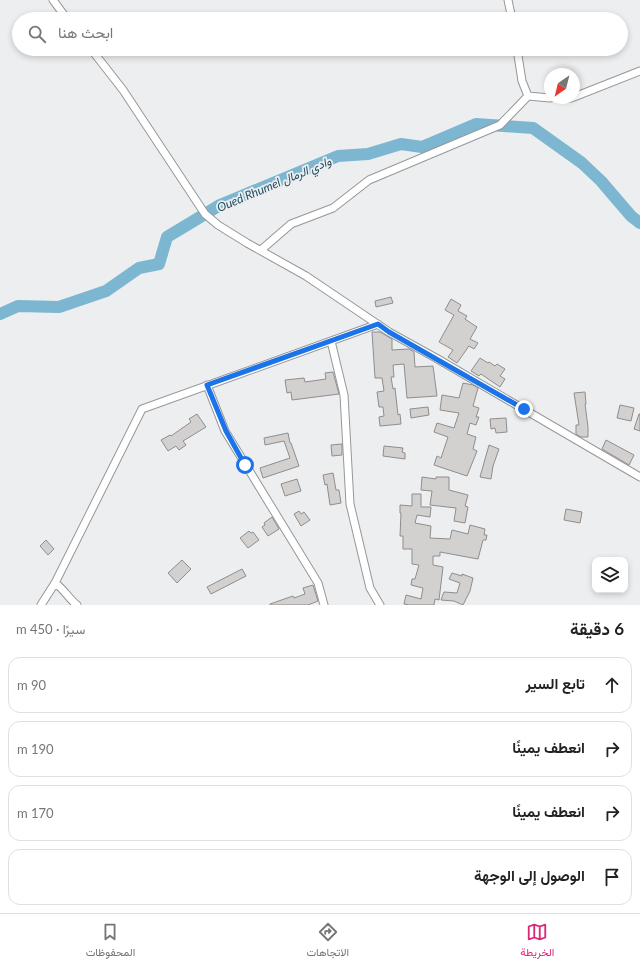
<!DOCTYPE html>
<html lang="ar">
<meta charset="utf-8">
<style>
:root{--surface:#fff;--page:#f2f2f2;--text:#222;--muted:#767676;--line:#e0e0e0;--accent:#db2777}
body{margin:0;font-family:Lato,Vazirmatn,sans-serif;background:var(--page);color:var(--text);direction:rtl}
.controls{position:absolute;right:12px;bottom:12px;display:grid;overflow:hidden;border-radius:8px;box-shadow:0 2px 6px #0003}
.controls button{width:36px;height:36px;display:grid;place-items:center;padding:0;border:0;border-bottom:1px solid var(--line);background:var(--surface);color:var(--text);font:20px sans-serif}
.compass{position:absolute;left:544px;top:68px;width:36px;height:36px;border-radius:50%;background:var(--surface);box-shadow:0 2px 6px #0003;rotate:215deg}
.stop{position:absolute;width:12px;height:12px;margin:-9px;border:3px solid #1a73e8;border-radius:50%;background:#fff}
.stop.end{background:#1a73e8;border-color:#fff;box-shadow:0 1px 4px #0008}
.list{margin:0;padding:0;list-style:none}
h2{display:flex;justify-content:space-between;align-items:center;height:52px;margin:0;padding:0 16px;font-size:17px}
h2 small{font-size:13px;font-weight:400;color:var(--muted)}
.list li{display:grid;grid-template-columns:26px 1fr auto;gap:12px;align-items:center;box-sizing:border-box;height:56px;margin:0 8px 8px;padding:0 8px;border:1px solid var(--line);border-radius:12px}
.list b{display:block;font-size:15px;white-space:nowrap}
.list em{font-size:13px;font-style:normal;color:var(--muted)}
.icon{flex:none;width:22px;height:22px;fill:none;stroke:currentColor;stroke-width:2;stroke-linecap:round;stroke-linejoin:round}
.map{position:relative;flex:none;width:640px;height:605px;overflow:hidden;direction:ltr}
.search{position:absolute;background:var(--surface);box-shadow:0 2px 6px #0003;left:12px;right:12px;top:12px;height:44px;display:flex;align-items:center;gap:10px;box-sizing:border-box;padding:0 14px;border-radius:22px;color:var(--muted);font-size:15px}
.sheet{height:308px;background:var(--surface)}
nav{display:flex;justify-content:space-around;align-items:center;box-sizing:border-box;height:56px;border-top:1px solid var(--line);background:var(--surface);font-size:11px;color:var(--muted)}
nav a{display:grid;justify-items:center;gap:2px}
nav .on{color:var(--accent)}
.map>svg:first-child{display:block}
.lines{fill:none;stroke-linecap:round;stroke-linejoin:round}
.river{stroke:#7cb6d1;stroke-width:12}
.building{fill:#d3d0d0;stroke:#908d8d}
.street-casing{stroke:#969798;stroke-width:9}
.street{stroke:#fff;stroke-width:7}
.route{stroke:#1a73e8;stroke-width:5}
.labels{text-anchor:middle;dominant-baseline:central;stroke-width:3.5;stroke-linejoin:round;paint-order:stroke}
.water-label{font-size:12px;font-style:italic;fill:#1f4e62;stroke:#edeef0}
</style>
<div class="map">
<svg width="640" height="605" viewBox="0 0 640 605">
<rect width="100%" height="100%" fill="#edeef0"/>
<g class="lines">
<path class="river" d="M 0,314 L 18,306 L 59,307 L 106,291 L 139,268 L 159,264 L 167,237 L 220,205 L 338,156 L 368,154 L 401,144 L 422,147 L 476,124 L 533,128 L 582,163 L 601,181 L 631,216 L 640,223"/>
</g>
<path class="building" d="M 391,297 L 393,303 L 376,307 L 375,301 Z
M 451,299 L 461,305 L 458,311 L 467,316 L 465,319 L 477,327 L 470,339 L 478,343 L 474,349 L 469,346 L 457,363 L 448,357 L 453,350 L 439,342 L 454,315 L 445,310 Z
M 372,332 L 380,332 L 392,339 L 392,350 L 409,349 L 414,352 L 415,367 L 433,366 L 437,396 L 407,398 L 404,364 L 393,365 L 394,377 L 391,377 L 393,389 L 395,388 L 398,415 L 400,414 L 401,424 L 380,426 L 379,417 L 384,416 L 383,407 L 379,407 L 377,392 L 384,391 L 382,378 L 375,378 Z
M 480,358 L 488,363 L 489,362 L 495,366 L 497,364 L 505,369 L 500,376 L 505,379 L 500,387 L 481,374 L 479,376 L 471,371 Z
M 333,372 L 339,394 L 292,400 L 291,392 L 287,393 L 285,380 L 304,378 L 305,382 L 326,379 L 325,373 Z
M 463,383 L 473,385 L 478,388 L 473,406 L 479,408 L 476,417 L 479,417 L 476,425 L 470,423 L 467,434 L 476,437 L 473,449 L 477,451 L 467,476 L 434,465 L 437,456 L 441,458 L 448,437 L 434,432 L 437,423 L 454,428 L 459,413 L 440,410 L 442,395 L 459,398 Z
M 585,392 L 586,404 L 585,404 L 588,427 L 588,437 L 581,437 L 576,434 L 576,425 L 579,425 L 574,393 Z
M 620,405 L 634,408 L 631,421 L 617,418 Z
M 428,407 L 429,415 L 411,418 L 410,409 Z
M 197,414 L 206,427 L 183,441 L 186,445 L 179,450 L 176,446 L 168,451 L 161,440 L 170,435 L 171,436 L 191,422 L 189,419 Z
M 639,414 L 640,414 L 640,431 L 634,429 Z
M 506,418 L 507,432 L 496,433 L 495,428 L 491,429 L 490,419 Z
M 288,433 L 290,443 L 291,443 L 299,466 L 263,478 L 260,468 L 290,458 L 284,441 L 265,445 L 264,438 Z
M 606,440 L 634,455 L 629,465 L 602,449 Z
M 342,444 L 342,455 L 332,456 L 331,445 Z
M 489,445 L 499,449 L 493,466 L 491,479 L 480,477 Z
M 384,446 L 403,448 L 402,452 L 405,453 L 405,459 L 383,456 Z
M 333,473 L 336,490 L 339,490 L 341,503 L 330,505 L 327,484 L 325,485 L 323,475 Z
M 422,477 L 436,479 L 436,477 L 449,477 L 449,490 L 468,495 L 465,506 L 468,507 L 465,523 L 454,521 L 456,508 L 430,505 L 432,491 L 421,490 Z
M 297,479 L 301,491 L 285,496 L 281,484 Z
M 412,494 L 421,494 L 421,507 L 431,507 L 430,517 L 417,515 L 415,523 L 431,526 L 430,538 L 450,539 L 452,530 L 468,534 L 470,525 L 485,529 L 484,535 L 487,535 L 486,540 L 483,540 L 478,559 L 440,552 L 440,556 L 433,556 L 433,565 L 443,567 L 439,600 L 435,599 L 434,605 L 409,605 L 404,604 L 406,595 L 421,599 L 423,588 L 411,585 L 412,579 L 415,579 L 419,565 L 412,564 L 412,549 L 403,549 L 403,536 L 400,536 L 401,513 L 400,513 L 400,505 L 412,506 Z
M 566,509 L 582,512 L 580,523 L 564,520 Z
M 299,511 L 301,514 L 304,512 L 310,520 L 301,526 L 294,514 Z
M 272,517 L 279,529 L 268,536 L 262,527 L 265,525 L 264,523 Z
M 249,531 L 251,533 L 253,532 L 259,540 L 248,548 L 240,538 Z
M 46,540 L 54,549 L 48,555 L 40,546 Z
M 182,560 L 191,569 L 177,583 L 168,573 Z
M 242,569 L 246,576 L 211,594 L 207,587 Z
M 452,573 L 462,576 L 462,574 L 473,578 L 470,591 L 463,605 L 454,601 L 441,600 L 444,592 L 457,593 L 460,583 L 449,579 Z
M 313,585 L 318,601 L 308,605 L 270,605 L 270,604 L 293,596 L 294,598 L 305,594 L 303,588 Z"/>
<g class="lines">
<g class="street-casing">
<path id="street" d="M 53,0 L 67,19
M 508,0 L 512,19
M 91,49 L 123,90 L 205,214 L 218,225 L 247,243 L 306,276 L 389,332 L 436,358 L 640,477
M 517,49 L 522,81 L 528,96
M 574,97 L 640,71
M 557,98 L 571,98
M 261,250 L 291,224 L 333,208 L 369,180 L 500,125 L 528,96 L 550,98
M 331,341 L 344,395 L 350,504 L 370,588 L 380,605
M 207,385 L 225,431 L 318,583 L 324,605
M 55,583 C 65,590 68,598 77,605
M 41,605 L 55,583 L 142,409 L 378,324"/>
</g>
<use href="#street" class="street"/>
</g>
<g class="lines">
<path class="route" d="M 245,465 L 226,431 L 207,385 L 378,324 L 389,332 L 524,409"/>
</g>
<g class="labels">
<g class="water-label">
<text transform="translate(274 184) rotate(-23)">Oued Rhumel وادي الرمال</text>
</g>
</g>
</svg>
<div class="controls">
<button><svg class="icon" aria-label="layers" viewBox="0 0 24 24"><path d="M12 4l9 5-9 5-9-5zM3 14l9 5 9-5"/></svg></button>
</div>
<svg class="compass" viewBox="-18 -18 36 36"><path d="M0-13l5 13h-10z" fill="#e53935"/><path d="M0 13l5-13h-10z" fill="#767676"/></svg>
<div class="stop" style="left:245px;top:465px"></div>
<div class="stop end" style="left:524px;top:409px"></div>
<div class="search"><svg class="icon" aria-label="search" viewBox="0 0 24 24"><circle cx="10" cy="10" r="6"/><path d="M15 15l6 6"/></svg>ابحث هنا</div>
</div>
<section class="sheet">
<h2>6 دقيقة<small>سيرًا · 450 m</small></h2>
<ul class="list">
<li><svg class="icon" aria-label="ahead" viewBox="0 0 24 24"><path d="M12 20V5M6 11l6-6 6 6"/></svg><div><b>تابع السير</b></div><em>90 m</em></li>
<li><svg class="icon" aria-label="right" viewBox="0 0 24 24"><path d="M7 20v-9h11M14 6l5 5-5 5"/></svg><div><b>انعطف يمينًا</b></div><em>190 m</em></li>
<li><svg class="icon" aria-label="right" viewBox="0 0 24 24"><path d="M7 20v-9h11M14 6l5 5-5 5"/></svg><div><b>انعطف يمينًا</b></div><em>170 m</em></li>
<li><svg class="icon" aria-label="arrive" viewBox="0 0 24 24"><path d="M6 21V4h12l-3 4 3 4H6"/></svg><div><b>الوصول إلى الوجهة</b></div></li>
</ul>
</section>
<nav>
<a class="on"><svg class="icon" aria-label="map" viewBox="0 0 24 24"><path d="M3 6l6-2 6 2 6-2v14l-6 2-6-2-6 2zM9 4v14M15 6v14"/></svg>الخريطة</a>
<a><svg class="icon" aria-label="directions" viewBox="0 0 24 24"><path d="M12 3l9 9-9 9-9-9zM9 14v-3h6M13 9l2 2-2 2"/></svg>الاتجاهات</a>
<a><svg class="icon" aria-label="saved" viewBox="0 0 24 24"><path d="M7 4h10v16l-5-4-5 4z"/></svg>المحفوظات</a>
</nav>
